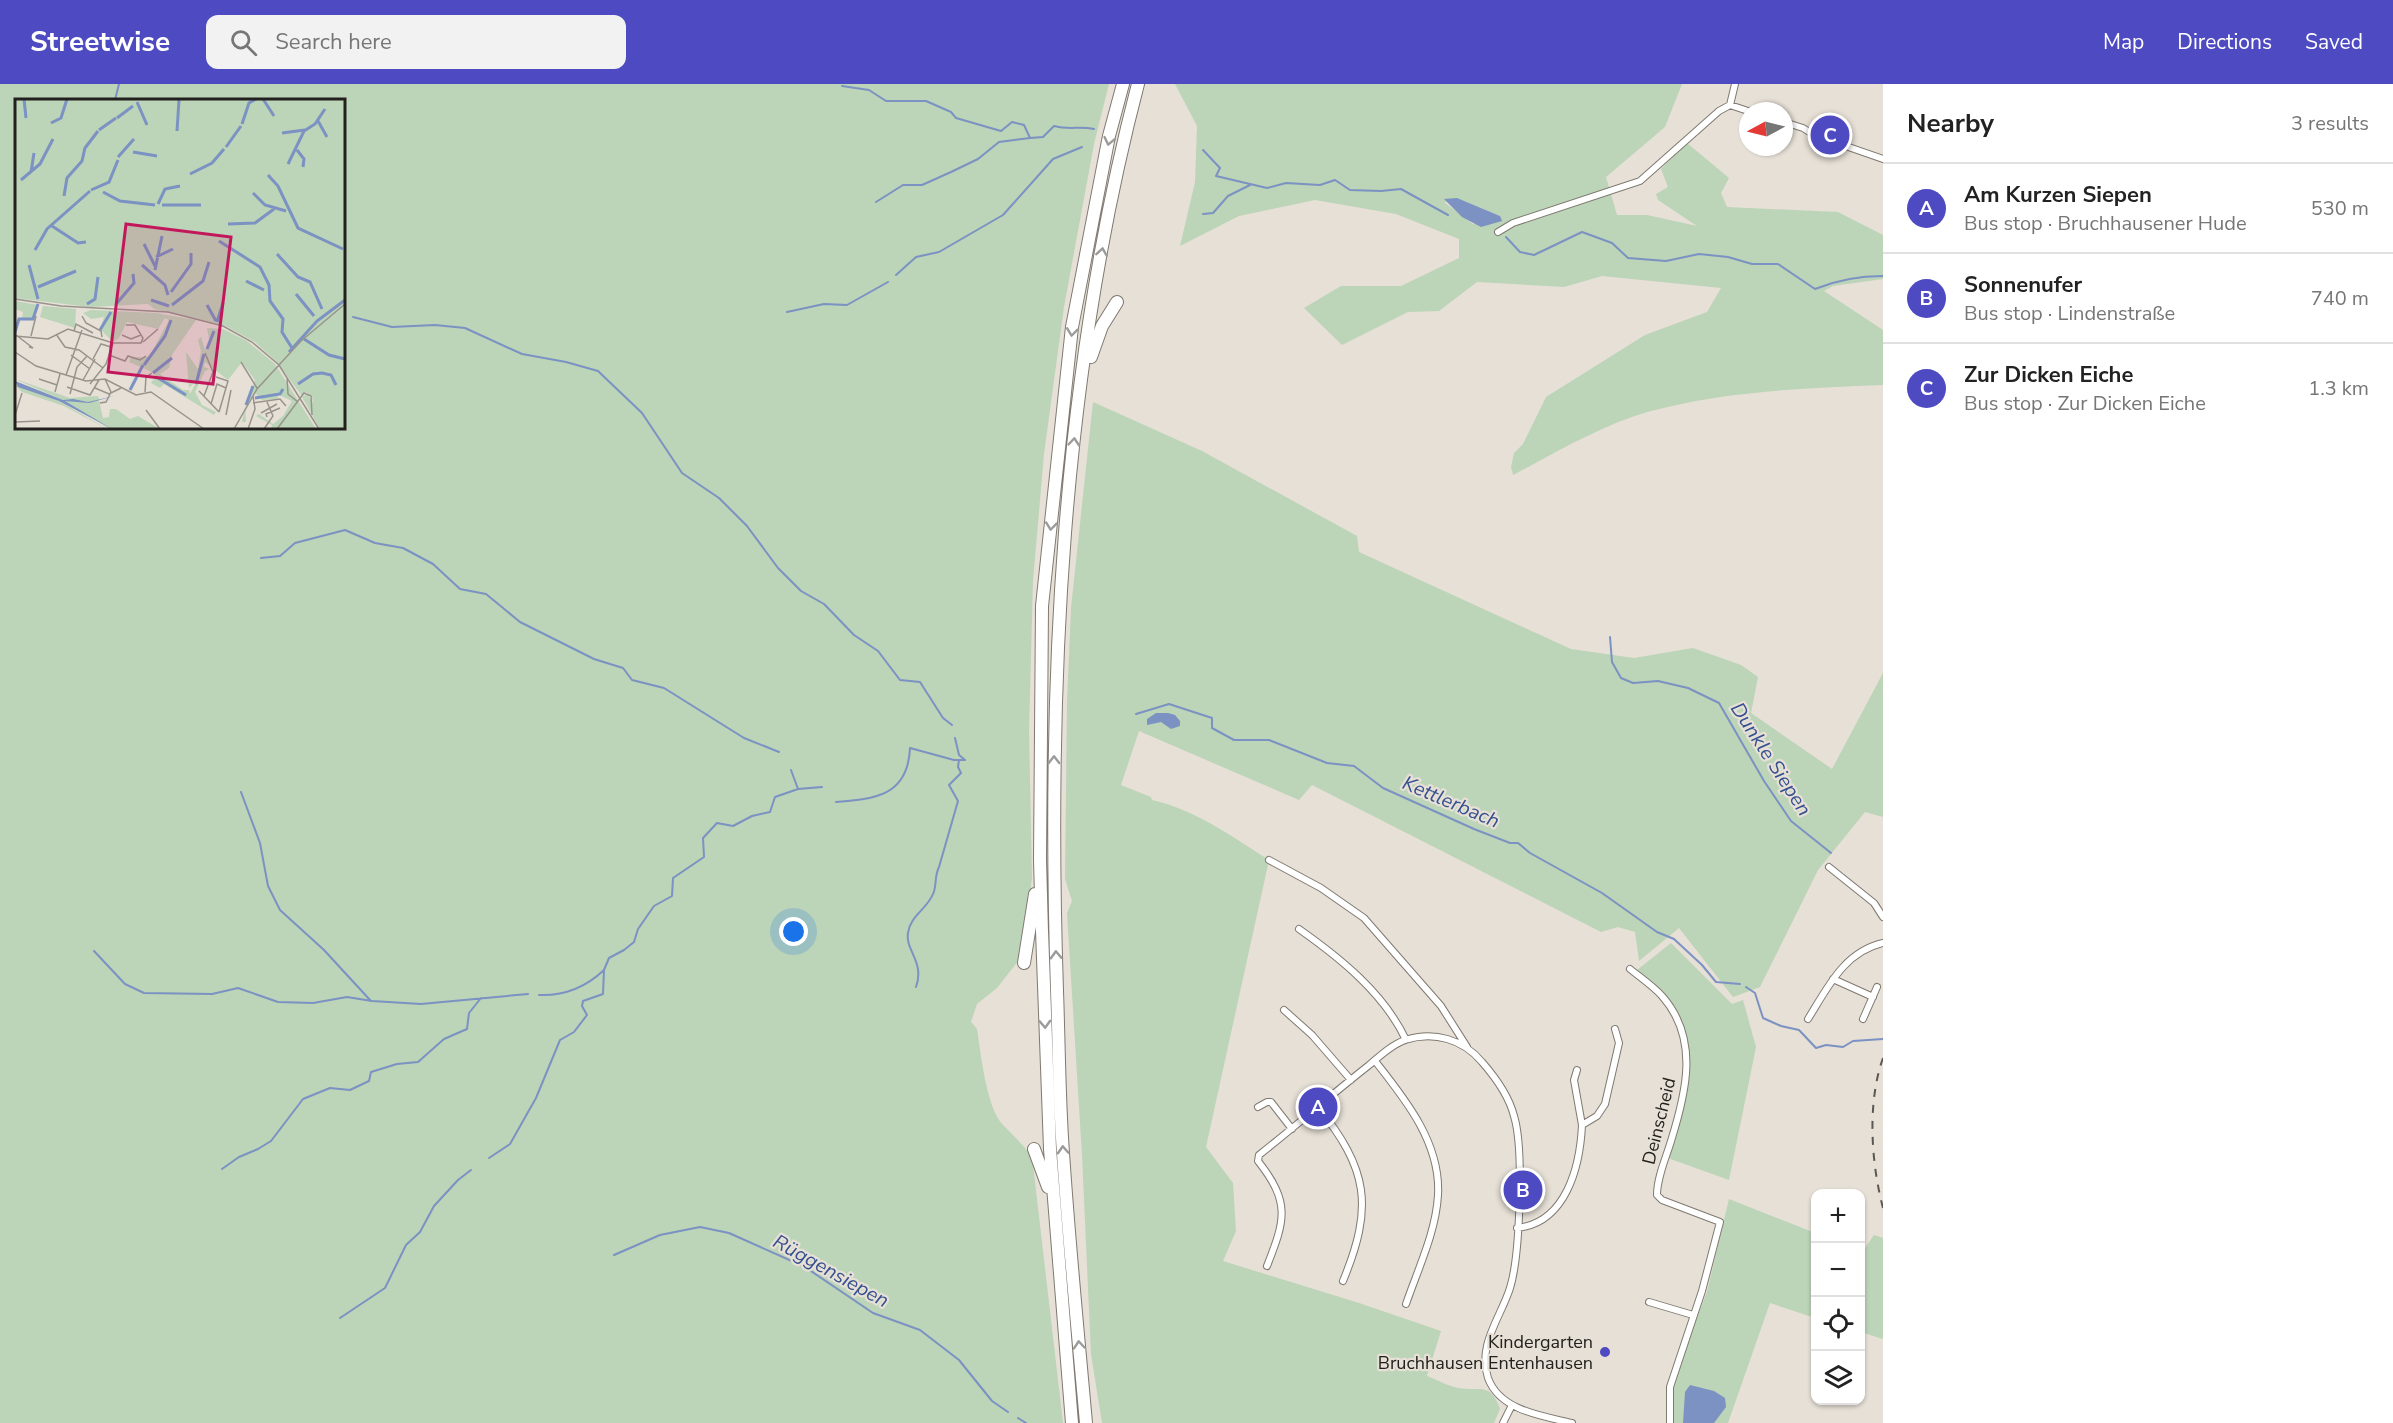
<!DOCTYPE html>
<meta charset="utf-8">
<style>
:root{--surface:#fff;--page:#f2f2f2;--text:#222;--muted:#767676;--line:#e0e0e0;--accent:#4e4ac1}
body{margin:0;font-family:"Nunito Sans",sans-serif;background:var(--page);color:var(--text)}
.controls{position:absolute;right:18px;bottom:18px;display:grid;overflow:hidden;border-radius:12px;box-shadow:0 2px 4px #0004}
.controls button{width:54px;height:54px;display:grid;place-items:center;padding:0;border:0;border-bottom:2px solid var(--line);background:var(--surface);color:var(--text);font:30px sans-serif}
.compass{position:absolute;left:1739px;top:18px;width:54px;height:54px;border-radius:50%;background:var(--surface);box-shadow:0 2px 4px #0004;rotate:263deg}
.you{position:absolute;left:794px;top:848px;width:21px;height:21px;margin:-15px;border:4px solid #fff;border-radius:50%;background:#1a73e8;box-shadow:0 0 0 9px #1a73e833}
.badge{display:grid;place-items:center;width:39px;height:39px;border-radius:50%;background:var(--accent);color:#fff;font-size:20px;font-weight:700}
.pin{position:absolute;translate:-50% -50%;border:3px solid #fff;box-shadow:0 2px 6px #0006}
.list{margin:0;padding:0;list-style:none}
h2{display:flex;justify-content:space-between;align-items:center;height:78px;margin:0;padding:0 24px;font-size:26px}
h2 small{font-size:20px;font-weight:400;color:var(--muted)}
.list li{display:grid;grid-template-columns:39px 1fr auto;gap:18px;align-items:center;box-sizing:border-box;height:90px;padding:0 24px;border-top:2px solid var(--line)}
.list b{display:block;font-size:22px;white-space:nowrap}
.list p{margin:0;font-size:20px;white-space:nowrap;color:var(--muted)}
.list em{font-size:20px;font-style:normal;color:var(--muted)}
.icon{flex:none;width:33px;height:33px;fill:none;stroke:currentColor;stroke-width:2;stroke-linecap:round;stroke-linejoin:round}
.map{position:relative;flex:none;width:1883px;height:1339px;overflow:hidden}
header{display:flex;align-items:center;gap:36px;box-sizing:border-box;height:84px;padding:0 30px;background:var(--accent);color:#fff}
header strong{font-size:28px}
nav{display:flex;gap:33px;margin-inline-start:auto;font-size:21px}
.search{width:420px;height:54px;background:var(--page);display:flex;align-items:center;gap:15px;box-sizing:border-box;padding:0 21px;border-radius:12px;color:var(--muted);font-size:22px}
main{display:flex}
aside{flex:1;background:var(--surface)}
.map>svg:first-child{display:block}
.green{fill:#bcd4b8;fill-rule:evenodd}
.water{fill:#7b92c2}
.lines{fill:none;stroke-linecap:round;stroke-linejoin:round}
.stream{stroke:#7b92c2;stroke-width:2}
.minor-casing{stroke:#7f7971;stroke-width:8}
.motorway-casing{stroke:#7f7971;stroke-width:14}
.minor{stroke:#fff;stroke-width:6}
.motorway{stroke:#fff;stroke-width:12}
.rail{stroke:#5b5853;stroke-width:2;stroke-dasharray:8 8;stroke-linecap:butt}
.oneway{stroke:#9c9b99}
.poi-dot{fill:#4e4ac1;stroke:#e6e0d6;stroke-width:2}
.labels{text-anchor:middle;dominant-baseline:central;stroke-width:4.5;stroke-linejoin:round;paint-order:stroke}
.street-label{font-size:18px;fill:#23211d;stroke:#e6e0d6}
.poi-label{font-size:18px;fill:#23211d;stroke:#e6e0d6;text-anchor:end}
.water-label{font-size:20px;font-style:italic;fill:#36518f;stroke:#e6e0d6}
.inset-river{fill:none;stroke:#7b92c2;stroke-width:3}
.inset-road{fill:none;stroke:#98948c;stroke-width:1.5}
.view{fill:#c2185b;fill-opacity:0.15;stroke:#c2185b;stroke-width:3}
.inset-edge{fill:none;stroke:#23211d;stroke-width:3}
</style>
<header>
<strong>Streetwise</strong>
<div class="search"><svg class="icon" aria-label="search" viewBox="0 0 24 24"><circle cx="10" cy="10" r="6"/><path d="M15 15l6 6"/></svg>Search here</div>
<nav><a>Map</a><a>Directions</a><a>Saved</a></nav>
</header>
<main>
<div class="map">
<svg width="1883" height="1339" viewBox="0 0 1883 1339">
<rect width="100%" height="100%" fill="#e6e0d6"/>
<path class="green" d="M 0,0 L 1109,0 L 1094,60 L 1064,223 L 1044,370 L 1033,497 L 1029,646 L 1032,794 L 1024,856 L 1019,876 L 997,904 L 977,920 L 971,938 L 977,945 C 981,970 986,1023 1003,1041 C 1013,1051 1023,1061 1032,1072 L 1063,1339 L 0,1339 ZM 16,16 L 344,16 L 344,344 L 16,344 Z
M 1175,0 L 1682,0 L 1665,43 L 1606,93 L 1617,131 L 1647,131 L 1697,142 L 1658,116 L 1656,110 L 1668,103 L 1661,85 L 1687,59 L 1729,94 L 1721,109 L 1727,123 L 1838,128 L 1883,151 L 1883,195 L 1833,202 L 1824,207 L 1883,246 L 1883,301 C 1806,304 1725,307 1651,327 C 1603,340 1557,368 1513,391 L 1511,383 L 1514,369 L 1523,360 L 1546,313 L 1645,251 L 1707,228 L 1721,204 L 1602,192 L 1564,203 L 1477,198 L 1439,227 L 1408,228 L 1342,261 L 1304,224 L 1341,202 L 1401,202 L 1459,174 L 1459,155 L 1396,130 L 1315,116 L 1239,132 L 1180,162 L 1195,98 L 1197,42 ZM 1464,117 L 1500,132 L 1473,140 L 1444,118 Z
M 1093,318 L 1202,367 L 1357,452 L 1359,468 L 1571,565 L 1634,574 L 1693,564 L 1741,581 L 1758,593 L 1751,629 L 1832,685 L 1883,589 L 1883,733 L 1865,728 L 1818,786 L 1760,903 L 1733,913 L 1679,844 L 1639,877 L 1635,848 L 1618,843 L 1601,848 L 1312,701 L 1299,716 L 1139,647 L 1121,701 L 1151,713 L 1152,716 C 1194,725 1233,753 1269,776 L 1206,1063 L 1233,1099 L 1236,1147 L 1223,1177 L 1359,1219 L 1441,1247 L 1427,1292 C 1437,1296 1448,1302 1458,1304 C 1480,1308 1490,1297 1500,1325 L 1494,1339 L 1102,1339 L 1091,1270 L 1082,1071 L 1067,829 L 1072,817 L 1065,795 L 1067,618 L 1071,524 Z
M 1671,859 L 1732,920 L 1743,916 L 1756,963 L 1729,1096 L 1665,1073 C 1678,1020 1701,967 1663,917 C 1655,906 1643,898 1632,890 Z
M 1729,1115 L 1815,1149 L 1815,1234 L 1770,1219 L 1728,1339 L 1673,1339 L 1673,1294 L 1707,1208 Z
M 1874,1151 L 1883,1154 L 1883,1255 L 1861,1248 L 1861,1167 L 1863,1167 Z"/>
<path class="water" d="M 1457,114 L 1500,132 L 1502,137 L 1481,143 L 1462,133 L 1444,115 Z
M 1156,629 L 1168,629 L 1175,631 L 1180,637 L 1180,642 L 1171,645 L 1161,638 L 1147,641 L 1147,635 Z
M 1690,1301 L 1714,1307 L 1725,1314 L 1726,1323 L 1714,1339 L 1683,1339 L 1685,1308 Z"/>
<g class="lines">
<path class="stream" d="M 842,2 L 869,6 L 886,17 L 926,17 L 951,28 L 956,34 L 1001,47 L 1012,38 L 1024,41 L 1030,54 L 1043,53 L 1054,42 C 1068,46 1080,42 1094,45
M 115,16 L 119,0
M 1203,66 L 1220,84 L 1216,92 L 1267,104 L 1286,99 L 1320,101 L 1335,96 L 1350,106 L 1381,107 L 1401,105 L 1448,131
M 876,118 L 903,101 L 922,101 L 951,88 L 978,75 L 999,58 L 1030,54
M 1203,130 L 1213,129 L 1228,112 L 1250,101
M 1506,153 L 1520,168 L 1534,171 L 1582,148 L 1612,159 L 1628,174 L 1666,177 L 1699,170 L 1728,173 L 1752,180 L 1778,180 L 1815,205 C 1837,196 1859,192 1883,192
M 896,191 L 916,173 L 939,168 L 1003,131 L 1053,75 L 1082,63
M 787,228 L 824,220 L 847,221 L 888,198
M 353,233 L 392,243 L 435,241 L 465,244 L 522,270 L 566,278 L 598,287 L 642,329 L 682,389 L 719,414 L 747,442 L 778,484 L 801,507 L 824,520 L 854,551 L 878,567 L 900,596 L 920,598 L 943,634 L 952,641
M 261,474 L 280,472 L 295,459 L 345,446 L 375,459 L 403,464 L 433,480 L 460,505 L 486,510 L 520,538 L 594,575 L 623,584 L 632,596 L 664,604 L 744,654 L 779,668
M 1610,553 L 1612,578 L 1621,594 L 1633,599 L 1658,597 L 1688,604 L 1719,619 L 1764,697 L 1791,737 L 1831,769
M 1136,630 L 1169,620 L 1212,634 L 1212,644 L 1234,656 L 1269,656 L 1327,679 L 1354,682 L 1383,704 L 1474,745 L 1510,759 L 1518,759 L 1530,769 L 1602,809 L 1657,848 L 1674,855 L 1702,881 L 1716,898 L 1740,900
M 955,654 L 959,671 L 965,676
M 791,686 L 798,705
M 241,708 L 260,759 L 268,802 L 280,826 L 324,866 L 370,916
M 836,718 C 875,715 908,712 910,664 L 954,676 L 965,676
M 94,867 L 125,900 L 144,909 L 212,910 L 238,904 L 278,918 L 313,919 L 347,913 L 372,917 L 421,920 L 528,910
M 916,903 C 925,878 905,866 908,849 C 910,832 927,825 933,810 C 937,802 934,793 939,783 L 958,717 L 949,701 L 961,689 L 958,683 L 959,676
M 1746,903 L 1755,909 L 1763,934 L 1781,942 L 1799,946 L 1816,964 L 1826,961 L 1843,963 L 1853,957 L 1883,955
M 539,911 C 564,912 586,903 604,886
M 489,1074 L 510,1060 L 536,1014 L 560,956 L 574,948 L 587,931 L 582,922 L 583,917 L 603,910 L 604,886 L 609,874 L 624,866 L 634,858 L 638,845 L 654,822 L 672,812 L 673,794 L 704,773 L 703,754 L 717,739 L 733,742 L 752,732 L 770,728 L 775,713 L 798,705 L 822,703
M 222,1085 L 239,1073 L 258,1065 L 271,1057 L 303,1015 L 330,1004 L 350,1006 L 369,997 L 371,988 L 397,980 L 418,978 L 444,955 L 467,945 L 469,929 L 481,914
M 614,1171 L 660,1151 L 700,1143 L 729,1149 L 805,1183 L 873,1229 L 920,1246 L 959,1276 L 992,1317 L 1008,1328
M 340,1234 L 385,1204 L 406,1161 L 420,1148 L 434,1122 L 458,1096 L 471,1086
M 1018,1334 L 1026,1339"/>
<g class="minor-casing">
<path id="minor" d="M 1730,21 L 1735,0
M 1784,38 L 1803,44 L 1814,51 L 1883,75
M 1498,148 L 1513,139 L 1640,97 L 1719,27 L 1730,21 L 1748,27
M 1269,776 L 1321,804 L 1364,834 L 1441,922 L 1467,963
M 1829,783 L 1874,819 L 1883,833
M 1299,845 C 1340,874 1384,909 1406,956
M 1630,885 C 1641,894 1653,902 1662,912 C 1700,955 1686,1009 1671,1057 C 1666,1074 1657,1093 1657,1111 L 1662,1116 L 1720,1138 L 1702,1207 L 1670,1303 L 1670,1339
M 1833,895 L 1873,913
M 1284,926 L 1312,951 L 1351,996
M 1808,935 C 1828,903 1844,868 1883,859
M 1863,935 L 1877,903
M 1375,977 C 1405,1015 1441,1059 1438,1111 C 1436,1148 1418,1185 1406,1220
M 1577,986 L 1574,996 L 1582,1041
M 1258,1023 L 1267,1018 L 1271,1018 L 1292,1045
M 1318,1023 C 1368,1085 1374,1122 1343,1197
M 1517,1144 C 1566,1139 1580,1083 1582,1041 L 1597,1032 L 1605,1020 L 1619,959 L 1615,945
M 1267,1182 C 1285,1136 1291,1119 1258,1077 L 1259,1071 C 1296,1042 1331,1011 1368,982 C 1379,973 1391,961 1405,956 C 1434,947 1463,955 1482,978 C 1496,994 1509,1012 1514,1032 C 1524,1064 1520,1172 1510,1204 C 1501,1233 1477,1261 1488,1294 C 1500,1327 1543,1332 1572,1339
M 1649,1218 L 1693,1231
M 1503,1339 L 1512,1321"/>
</g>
<g class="motorway-casing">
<path id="motorway" d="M 1091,273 L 1102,242 L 1117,218
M 1024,879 L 1035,810
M 1034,1065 L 1048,1103
M 1072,1339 L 1050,1065 L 1042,847 L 1040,776 L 1042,522 L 1072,243 L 1109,52 L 1123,0
M 1086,1339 C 1078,1249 1069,1159 1063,1069 C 1059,1015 1059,961 1057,907 C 1047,605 1061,294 1138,0"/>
</g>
<use href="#minor" class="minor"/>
<use href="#motorway" class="motorway"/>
<path class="rail" d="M 1883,974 C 1867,1019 1871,1078 1883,1124"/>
</g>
<defs><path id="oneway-chevron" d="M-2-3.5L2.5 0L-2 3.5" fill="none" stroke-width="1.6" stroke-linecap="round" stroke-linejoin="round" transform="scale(1.5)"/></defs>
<g class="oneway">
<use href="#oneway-chevron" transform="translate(1109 57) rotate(102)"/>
<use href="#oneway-chevron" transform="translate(1102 168) rotate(-81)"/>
<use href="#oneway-chevron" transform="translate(1072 248) rotate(97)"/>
<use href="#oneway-chevron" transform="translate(1074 358) rotate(-85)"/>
<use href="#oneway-chevron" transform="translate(1051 442) rotate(96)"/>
<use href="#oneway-chevron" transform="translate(1054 676) rotate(-90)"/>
<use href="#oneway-chevron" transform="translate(1056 871) rotate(-92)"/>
<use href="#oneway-chevron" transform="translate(1045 940) rotate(88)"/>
<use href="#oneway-chevron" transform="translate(1063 1066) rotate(-93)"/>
<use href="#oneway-chevron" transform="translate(1079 1261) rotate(-95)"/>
</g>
<circle class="poi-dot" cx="1605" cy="1268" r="6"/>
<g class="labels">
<g class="street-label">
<text transform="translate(1659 1037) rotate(-76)">Deinscheid</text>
</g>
<g class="poi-label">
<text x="1593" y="1258">Kindergarten<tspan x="1593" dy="21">Bruchhausen Entenhausen</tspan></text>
</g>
<g class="water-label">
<text transform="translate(1771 675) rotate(57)">Dunkle Siepen</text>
<text transform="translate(1451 718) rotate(23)">Kettlerbach</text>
<text transform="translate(831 1187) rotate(29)">Rüggensiepen</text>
</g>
</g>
<g transform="translate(15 15)">
<rect width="330" height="330" fill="#e6e0d6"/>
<path d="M 0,0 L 330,0 L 330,330 L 305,330 L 287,298 L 292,295 L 298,304 L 297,298 L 291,293 L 287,297 L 261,262 L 240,243 L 209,226 L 139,210 L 133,205 L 75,208 L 0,199 ZM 0,202 L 23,206 L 18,219 L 7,219 L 8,213 L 0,210 ZM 28,207 L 61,210 L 60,229 L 25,218 ZM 76,211 L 141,214 L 181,221 L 157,256 L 154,269 L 145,275 L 168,291 L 174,291 L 175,295 L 183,280 L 174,289 L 171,253 L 183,270 L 186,252 L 183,241 L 186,238 L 190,251 L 194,240 L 192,229 L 208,230 L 232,242 L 260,265 L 301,330 L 256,330 L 257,326 L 241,317 L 244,315 L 258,325 L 268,317 L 277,302 L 264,296 L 262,300 L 247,301 L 240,294 L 230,307 L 231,323 L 227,323 L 230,308 L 240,281 L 227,263 L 213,281 L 190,263 L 189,268 L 195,270 L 190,272 L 180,293 L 187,306 L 201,313 L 199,316 L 149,285 L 145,289 L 136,284 L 141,277 L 137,273 L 114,263 L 116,258 L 134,258 L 154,221 L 150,219 L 143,230 L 112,223 L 104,239 L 98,243 L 85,230 L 89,218 L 76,220 L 68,214 ZM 0,280 L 55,299 L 83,297 L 88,319 L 94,318 L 95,310 L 101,310 L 115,320 L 123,317 L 145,330 L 95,330 L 50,302 ZM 0,286 L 44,302 L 92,330 L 49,307 L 7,293 Z" fill="#bcd4b8"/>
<path d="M 0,282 L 48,301 L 58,300 L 73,303 L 99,297 L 74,304 L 50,302 L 97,330 L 44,302 L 3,288 Z" fill="#7b92c2"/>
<path class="inset-river" d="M 9,0 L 11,19M 248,0 L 259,17M 122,3 L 132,26M 102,19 L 118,7M 303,22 L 312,38M 36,24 L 46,19 L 52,0M 227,25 L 234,4 L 241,0M 84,31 L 101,19M 162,32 L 164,1M 267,34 L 290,31M 211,48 L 226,27M 282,51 L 289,60 L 288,68M 118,53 L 142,57M 103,58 L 119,40M 273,65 L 289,32 L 300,25 L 310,10M 16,73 L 19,54M 175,75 L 197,64 L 209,50M 253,76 L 263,87 L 283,129 L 328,150M 6,81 L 25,65 L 38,40M 76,91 L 94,83 L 103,61M 88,93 L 105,102 L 140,106M 238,94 L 250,106 L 271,112M 49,97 L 52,79 L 67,62 L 70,49 L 83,32M 143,105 L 150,90 L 165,87M 147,106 L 186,106M 213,125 L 240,124 L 259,110M 37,127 L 63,144 L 71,143M 204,142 L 245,168 L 254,186 L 255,202 L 268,220 L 267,233 L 277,249M 129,145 L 140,167M 20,151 L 32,130 L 75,92M 262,155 L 283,178 L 295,183 L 307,210M 141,158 L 158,150M 14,166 L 23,200M 127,166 L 150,186 L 153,196M 140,171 L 147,137M 231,182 L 249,191M 23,188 L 61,172M 156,193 L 176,165 L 176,154M 281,195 L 299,217M 136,201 L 154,207M 102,204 L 119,184 L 118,175M 72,205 L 80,200 L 83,178M 157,206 L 188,182 L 194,163M 192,206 L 201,222M 202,223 L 208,204M 85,231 L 96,213M 0,233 L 4,220 L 18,220 L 23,205M 289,240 L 314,256 L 330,260M 192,250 L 199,232M 274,253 L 302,222 L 330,201M 129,266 L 150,237 L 156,221M 138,274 L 157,259M 143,279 L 171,296M 181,285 L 189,255M 283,285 L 298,275 L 307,274 L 316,276 L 321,286M 115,291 L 128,266M 240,299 L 265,295 L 268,290M 231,306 L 238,287"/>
<path class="inset-road" d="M 0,200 L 46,207 L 153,213 L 208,227 L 237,243 L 264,266 L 304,330M 67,217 L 71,224 L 86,232 L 87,238M 59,232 L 61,225 L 78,234M 41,235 L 50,248 L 64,251 L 88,269M 1,236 L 18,249 L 14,248M 107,236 L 116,240 L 126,236M 0,237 L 33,240 L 53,230 L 98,244 L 126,244 L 128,239 L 120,226 L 111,226M 16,237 L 21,217M 128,243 L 143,230M 0,253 L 21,267 L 71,282 L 90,280 L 121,296 L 136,293 L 189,330M 56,256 L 75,270M 94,256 L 110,262 L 113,257 L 125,261 L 131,257M 78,260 L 86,245 L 96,248M 226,263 L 242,289M 51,276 L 67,231M 201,278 L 213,282 L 204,313M 272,278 L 273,295 L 283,303M 24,280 L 42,286M 68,281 L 80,260M 75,285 L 91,265 L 98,244M 52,288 L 75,296 L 84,281M 80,289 L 94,295 L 106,289M 184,292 L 204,313M 40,293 L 45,275M 130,293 L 131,278 L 137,274M 55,295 L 62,268 L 72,257M 189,297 L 198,273 L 190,254M 283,302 L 289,294 L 296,297 L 297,316M 85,304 L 91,303 L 96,293 L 90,280M 238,304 L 265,300 L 271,307M 196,305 L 202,285 L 211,289M 131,311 L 145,330M 246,314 L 262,305M 0,316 L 7,294M 211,316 L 216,291M 252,318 L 251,315 L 265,309M 0,323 L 25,322M 219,330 L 242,290 L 286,242 L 330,205M 233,330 L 240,310 L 238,297M 249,330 L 258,317 L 252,303M 262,330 L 283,302"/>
<path class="view" d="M 111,125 L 216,138 L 198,285 L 93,273 Z"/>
<rect width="330" height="330" class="inset-edge"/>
</g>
</svg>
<div class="controls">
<button>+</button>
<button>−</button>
<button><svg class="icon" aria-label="locate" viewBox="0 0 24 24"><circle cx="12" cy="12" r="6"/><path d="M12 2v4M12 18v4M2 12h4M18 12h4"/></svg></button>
<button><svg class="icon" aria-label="layers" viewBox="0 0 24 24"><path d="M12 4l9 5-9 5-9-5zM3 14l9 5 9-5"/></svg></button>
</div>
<svg class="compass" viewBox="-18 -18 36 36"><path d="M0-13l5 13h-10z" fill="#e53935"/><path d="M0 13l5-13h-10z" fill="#767676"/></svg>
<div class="you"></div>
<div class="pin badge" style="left:1318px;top:1023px">A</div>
<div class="pin badge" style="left:1523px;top:1106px">B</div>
<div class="pin badge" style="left:1830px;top:51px">C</div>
</div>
<aside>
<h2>Nearby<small>3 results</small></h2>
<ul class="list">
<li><span class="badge">A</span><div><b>Am Kurzen Siepen</b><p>Bus stop · Bruchhausener Hude</p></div><em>530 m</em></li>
<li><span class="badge">B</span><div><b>Sonnenufer</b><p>Bus stop · Lindenstraße</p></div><em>740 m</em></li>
<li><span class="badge">C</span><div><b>Zur Dicken Eiche</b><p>Bus stop · Zur Dicken Eiche</p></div><em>1.3 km</em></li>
</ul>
</aside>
</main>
